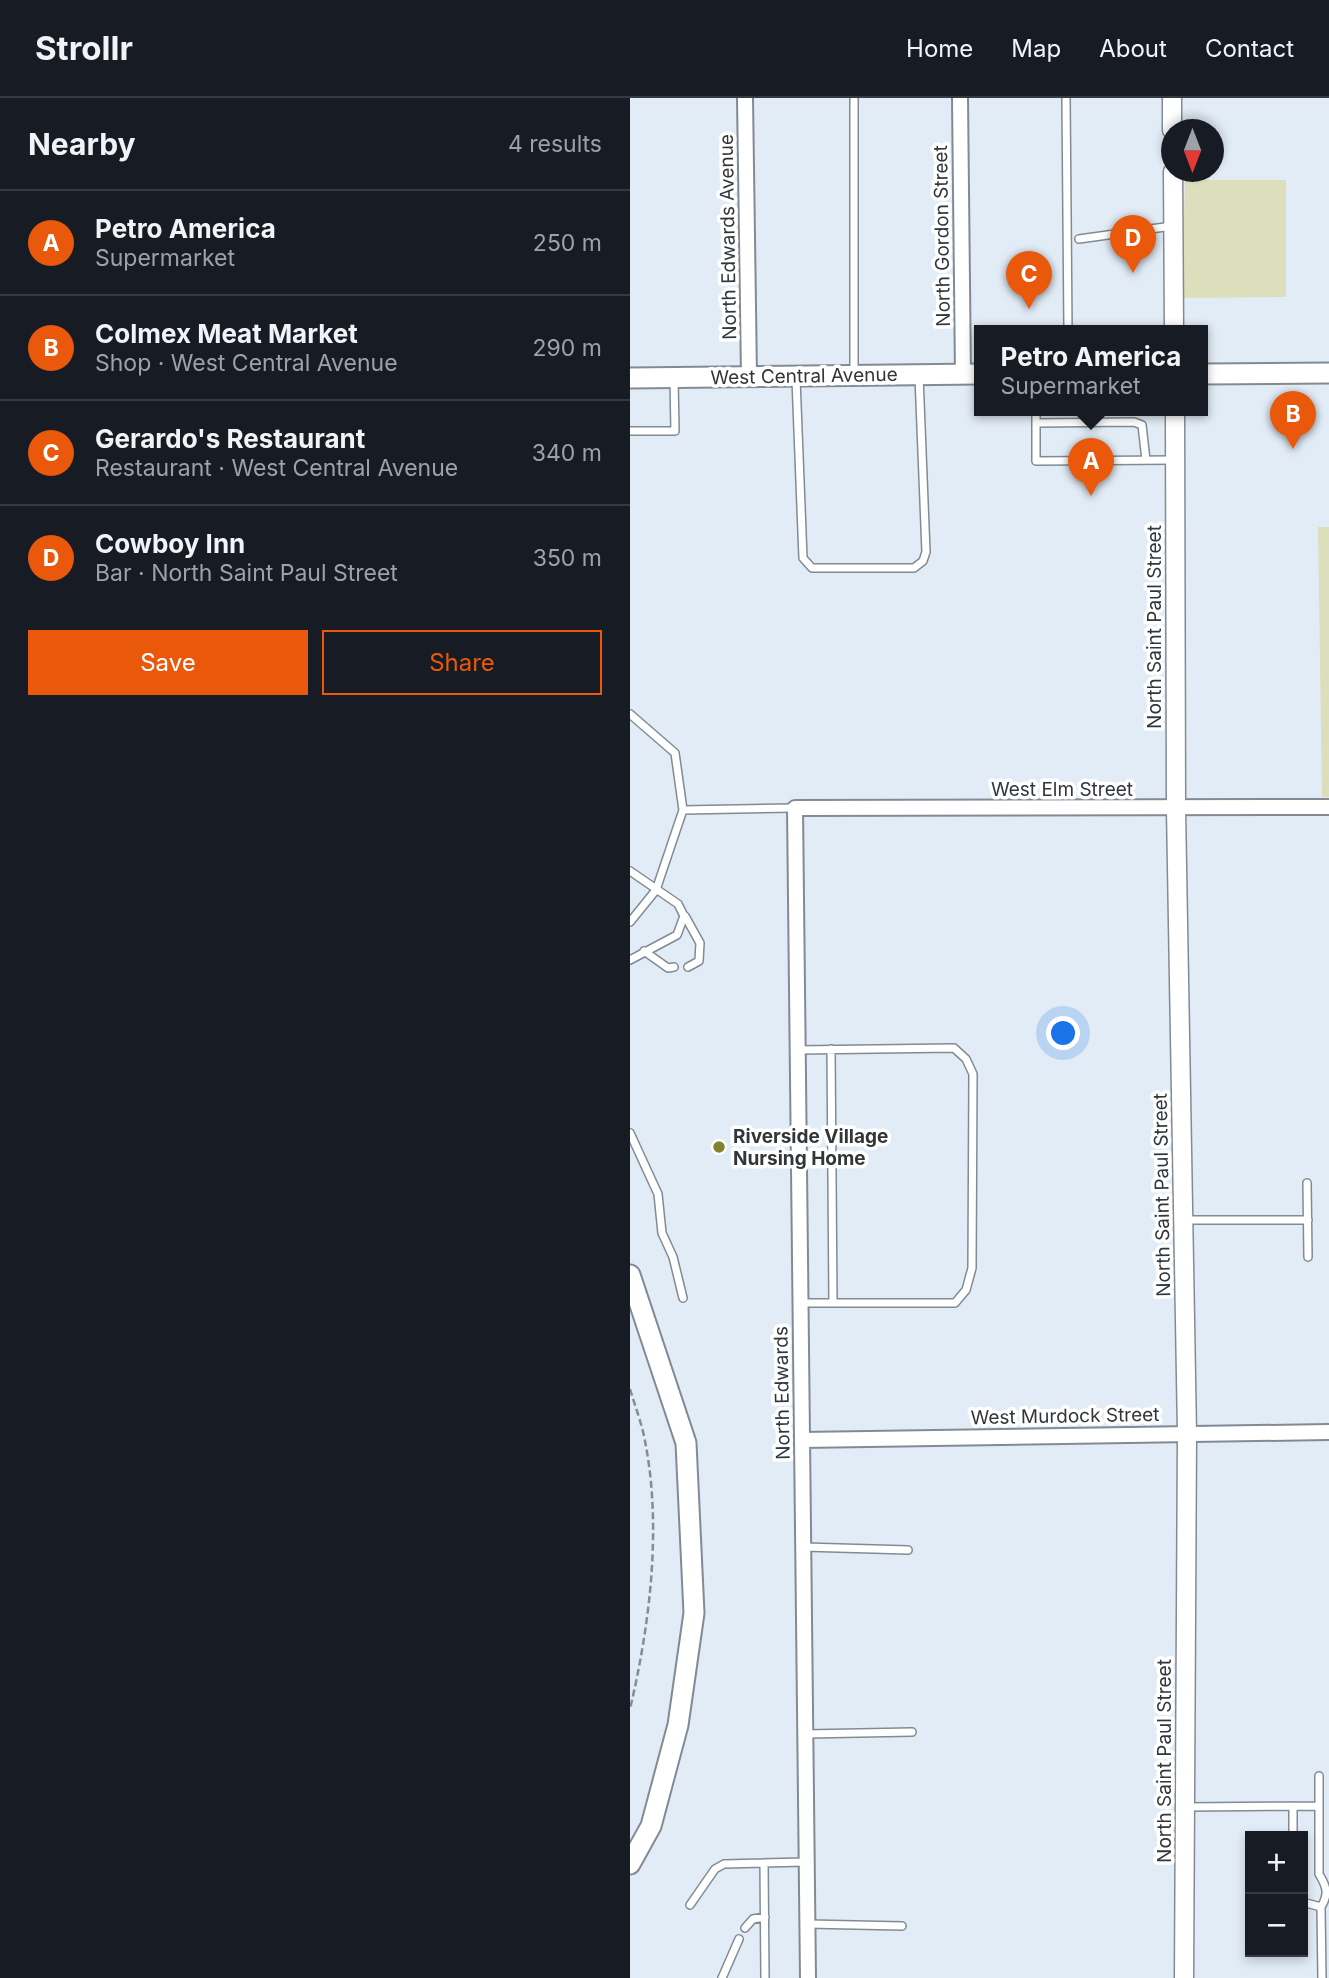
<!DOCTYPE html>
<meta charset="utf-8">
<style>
:root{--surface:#171b24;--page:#242831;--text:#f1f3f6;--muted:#9ea1a6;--line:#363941;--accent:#ea580c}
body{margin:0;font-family:Inter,sans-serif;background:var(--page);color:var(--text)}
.controls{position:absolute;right:21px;bottom:21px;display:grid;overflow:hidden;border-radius:0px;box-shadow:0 4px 10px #0003}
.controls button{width:63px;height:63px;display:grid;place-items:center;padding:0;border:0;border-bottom:2px solid var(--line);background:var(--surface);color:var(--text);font:35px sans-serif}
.compass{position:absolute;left:531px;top:21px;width:63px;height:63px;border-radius:50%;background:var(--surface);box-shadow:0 4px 10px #0003;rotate:180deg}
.you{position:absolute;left:434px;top:936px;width:24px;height:24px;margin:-18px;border:5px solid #fff;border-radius:50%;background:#1a73e8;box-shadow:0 0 0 10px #1a73e833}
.badge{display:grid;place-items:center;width:46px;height:46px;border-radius:50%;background:var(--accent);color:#fff;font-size:23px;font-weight:700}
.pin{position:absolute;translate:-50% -58px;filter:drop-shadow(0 2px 4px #0008)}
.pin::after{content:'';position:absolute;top:37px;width:24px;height:21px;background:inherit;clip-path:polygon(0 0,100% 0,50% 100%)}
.popup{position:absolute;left:344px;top:227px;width:234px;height:91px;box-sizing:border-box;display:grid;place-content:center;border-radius:0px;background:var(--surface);filter:drop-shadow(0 2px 5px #0005);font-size:23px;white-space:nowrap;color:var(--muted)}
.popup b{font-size:26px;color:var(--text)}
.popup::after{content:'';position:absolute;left:50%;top:100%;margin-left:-14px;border:14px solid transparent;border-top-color:var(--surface)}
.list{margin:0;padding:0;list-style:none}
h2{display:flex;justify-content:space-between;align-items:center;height:91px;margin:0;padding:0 28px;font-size:30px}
h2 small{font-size:23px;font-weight:400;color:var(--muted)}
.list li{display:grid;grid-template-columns:46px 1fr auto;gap:21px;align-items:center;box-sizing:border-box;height:105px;padding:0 28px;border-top:2px solid var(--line)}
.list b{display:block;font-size:26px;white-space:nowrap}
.list p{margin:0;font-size:23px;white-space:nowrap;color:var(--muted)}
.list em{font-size:23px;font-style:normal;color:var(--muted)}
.actions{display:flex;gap:14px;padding:21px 28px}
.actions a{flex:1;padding:16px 0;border:2px solid var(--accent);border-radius:0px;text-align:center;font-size:24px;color:var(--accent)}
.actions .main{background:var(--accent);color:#fff}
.map{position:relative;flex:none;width:699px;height:1880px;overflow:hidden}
header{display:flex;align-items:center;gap:42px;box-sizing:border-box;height:98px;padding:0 35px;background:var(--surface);border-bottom:2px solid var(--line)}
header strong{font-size:33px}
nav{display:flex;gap:38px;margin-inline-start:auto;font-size:24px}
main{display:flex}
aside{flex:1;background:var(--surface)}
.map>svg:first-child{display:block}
.green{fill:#dddebb}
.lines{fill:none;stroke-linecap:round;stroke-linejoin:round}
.service-casing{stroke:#828b94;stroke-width:10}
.minor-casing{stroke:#828b94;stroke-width:18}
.tertiary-casing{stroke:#828b94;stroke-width:21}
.secondary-casing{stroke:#828b94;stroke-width:23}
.path{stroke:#858c92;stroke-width:2.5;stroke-dasharray:7 3.5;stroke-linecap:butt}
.service{stroke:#fff;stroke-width:7}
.minor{stroke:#fff;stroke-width:14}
.tertiary{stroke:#fff;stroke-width:18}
.secondary{stroke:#fff;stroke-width:19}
.poi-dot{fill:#83832d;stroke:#fff;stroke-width:2.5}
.labels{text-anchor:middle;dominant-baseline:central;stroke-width:7;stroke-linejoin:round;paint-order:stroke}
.street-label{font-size:19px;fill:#323639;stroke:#fff}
.poi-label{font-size:19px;font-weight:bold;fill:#323639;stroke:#fff;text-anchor:start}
</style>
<header>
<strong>Strollr</strong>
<nav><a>Home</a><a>Map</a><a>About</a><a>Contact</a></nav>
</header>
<main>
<aside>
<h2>Nearby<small>4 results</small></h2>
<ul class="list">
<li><span class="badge">A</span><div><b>Petro America</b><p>Supermarket</p></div><em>250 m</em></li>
<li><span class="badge">B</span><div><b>Colmex Meat Market</b><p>Shop · West Central Avenue</p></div><em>290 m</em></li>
<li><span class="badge">C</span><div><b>Gerardo's Restaurant</b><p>Restaurant · West Central Avenue</p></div><em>340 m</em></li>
<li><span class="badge">D</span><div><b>Cowboy Inn</b><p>Bar · North Saint Paul Street</p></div><em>350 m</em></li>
</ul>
<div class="actions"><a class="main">Save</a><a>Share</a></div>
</aside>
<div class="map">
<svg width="699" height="1880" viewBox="0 0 699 1880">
<rect width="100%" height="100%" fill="#e2ecf6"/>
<path class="green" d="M 555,82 L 656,82 L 656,199 L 552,200 Z
M 688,429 L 699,429 L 699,699 L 692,699 Z"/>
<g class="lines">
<g class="service-casing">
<path id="service" d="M 224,0 L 224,276
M 436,0 L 438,232
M 449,141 L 542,128
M 166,281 L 173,460 L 182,470 L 284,470 L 293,463 L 296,454 L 289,278
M 406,312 L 406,363 L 544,362
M 406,325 L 504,324 L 512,327 L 516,362
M 0,333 L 45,333 L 44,280
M 0,616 L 45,655 L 53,712
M 0,773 L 48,806 L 54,818 L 47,837 L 0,862
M 55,818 L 70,845 L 69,863 L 58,869
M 0,824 L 26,792 L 53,712 L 164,710
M 14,853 L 38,870 L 44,869
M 201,951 L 203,1205
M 168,952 L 324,950 L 336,961 L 343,976 L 342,1170 L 336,1192 L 325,1205 L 171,1205
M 0,1035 L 28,1096 L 32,1135 L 43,1159 L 53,1200
M 677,1085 L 678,1159
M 554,1122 L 678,1122
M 174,1449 L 278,1452
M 176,1636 L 282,1634
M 689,1678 L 689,1776 C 697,1789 699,1796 691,1809 L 692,1880
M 557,1709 L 689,1708
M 663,1738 L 663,1708
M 134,1765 L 135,1880
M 676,1805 L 691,1809
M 60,1807 L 85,1771 L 94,1766 L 176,1764
M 178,1826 L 272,1828
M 115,1830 L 123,1821 L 135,1819
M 92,1880 L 109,1841"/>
</g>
<g class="minor-casing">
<path id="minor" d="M 115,0 L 119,278
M 330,0 L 333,277
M 172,1342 L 699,1334
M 178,1880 L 165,710 L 699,709"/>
</g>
<g class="tertiary-casing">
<path id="tertiary" d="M 542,0 L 542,32
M 543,74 L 544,232
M 545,312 L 546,711 L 557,1336 L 554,1880"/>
</g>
<g class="secondary-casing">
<path id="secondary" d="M 573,276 L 699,275
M 0,280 L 349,276
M 0,1177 L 56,1345 L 64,1515 L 48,1627 L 21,1728 L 0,1766"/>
</g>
<path class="path" d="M 0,1291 C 5,1308 12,1326 15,1343 C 32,1429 20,1526 0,1611"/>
<use href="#service" class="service"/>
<use href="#minor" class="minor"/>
<use href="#tertiary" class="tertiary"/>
<use href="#secondary" class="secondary"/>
</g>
<circle class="poi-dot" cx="89" cy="1049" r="7"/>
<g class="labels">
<g class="street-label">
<text transform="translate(312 138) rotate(-91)">North Gordon Street</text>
<text transform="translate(98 139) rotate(-91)">North Edwards Avenue</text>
<text transform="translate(174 278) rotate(-1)">West Central Avenue</text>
<text transform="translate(524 529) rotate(-90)">North Saint Paul Street</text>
<text x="432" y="691">West Elm Street</text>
<text transform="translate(532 1097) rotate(-91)">North Saint Paul Street</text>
<text transform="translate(152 1295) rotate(-91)">North Edwards</text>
<text transform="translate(435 1318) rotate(-1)">West Murdock Street</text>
<text transform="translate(534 1663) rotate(-90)">North Saint Paul Street</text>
</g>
<g class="poi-label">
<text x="103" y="1038">Riverside Village<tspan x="103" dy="22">Nursing Home</tspan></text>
</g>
</g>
</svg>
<div class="controls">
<button>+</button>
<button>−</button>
</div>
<svg class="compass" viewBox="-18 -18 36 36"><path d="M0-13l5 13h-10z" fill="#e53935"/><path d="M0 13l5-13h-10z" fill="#9ea1a6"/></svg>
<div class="you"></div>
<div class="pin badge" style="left:461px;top:398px">A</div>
<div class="popup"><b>Petro America</b>Supermarket</div>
<div class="pin badge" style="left:663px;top:351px">B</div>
<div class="pin badge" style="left:399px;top:211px">C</div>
<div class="pin badge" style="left:503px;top:175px">D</div>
</div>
</main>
